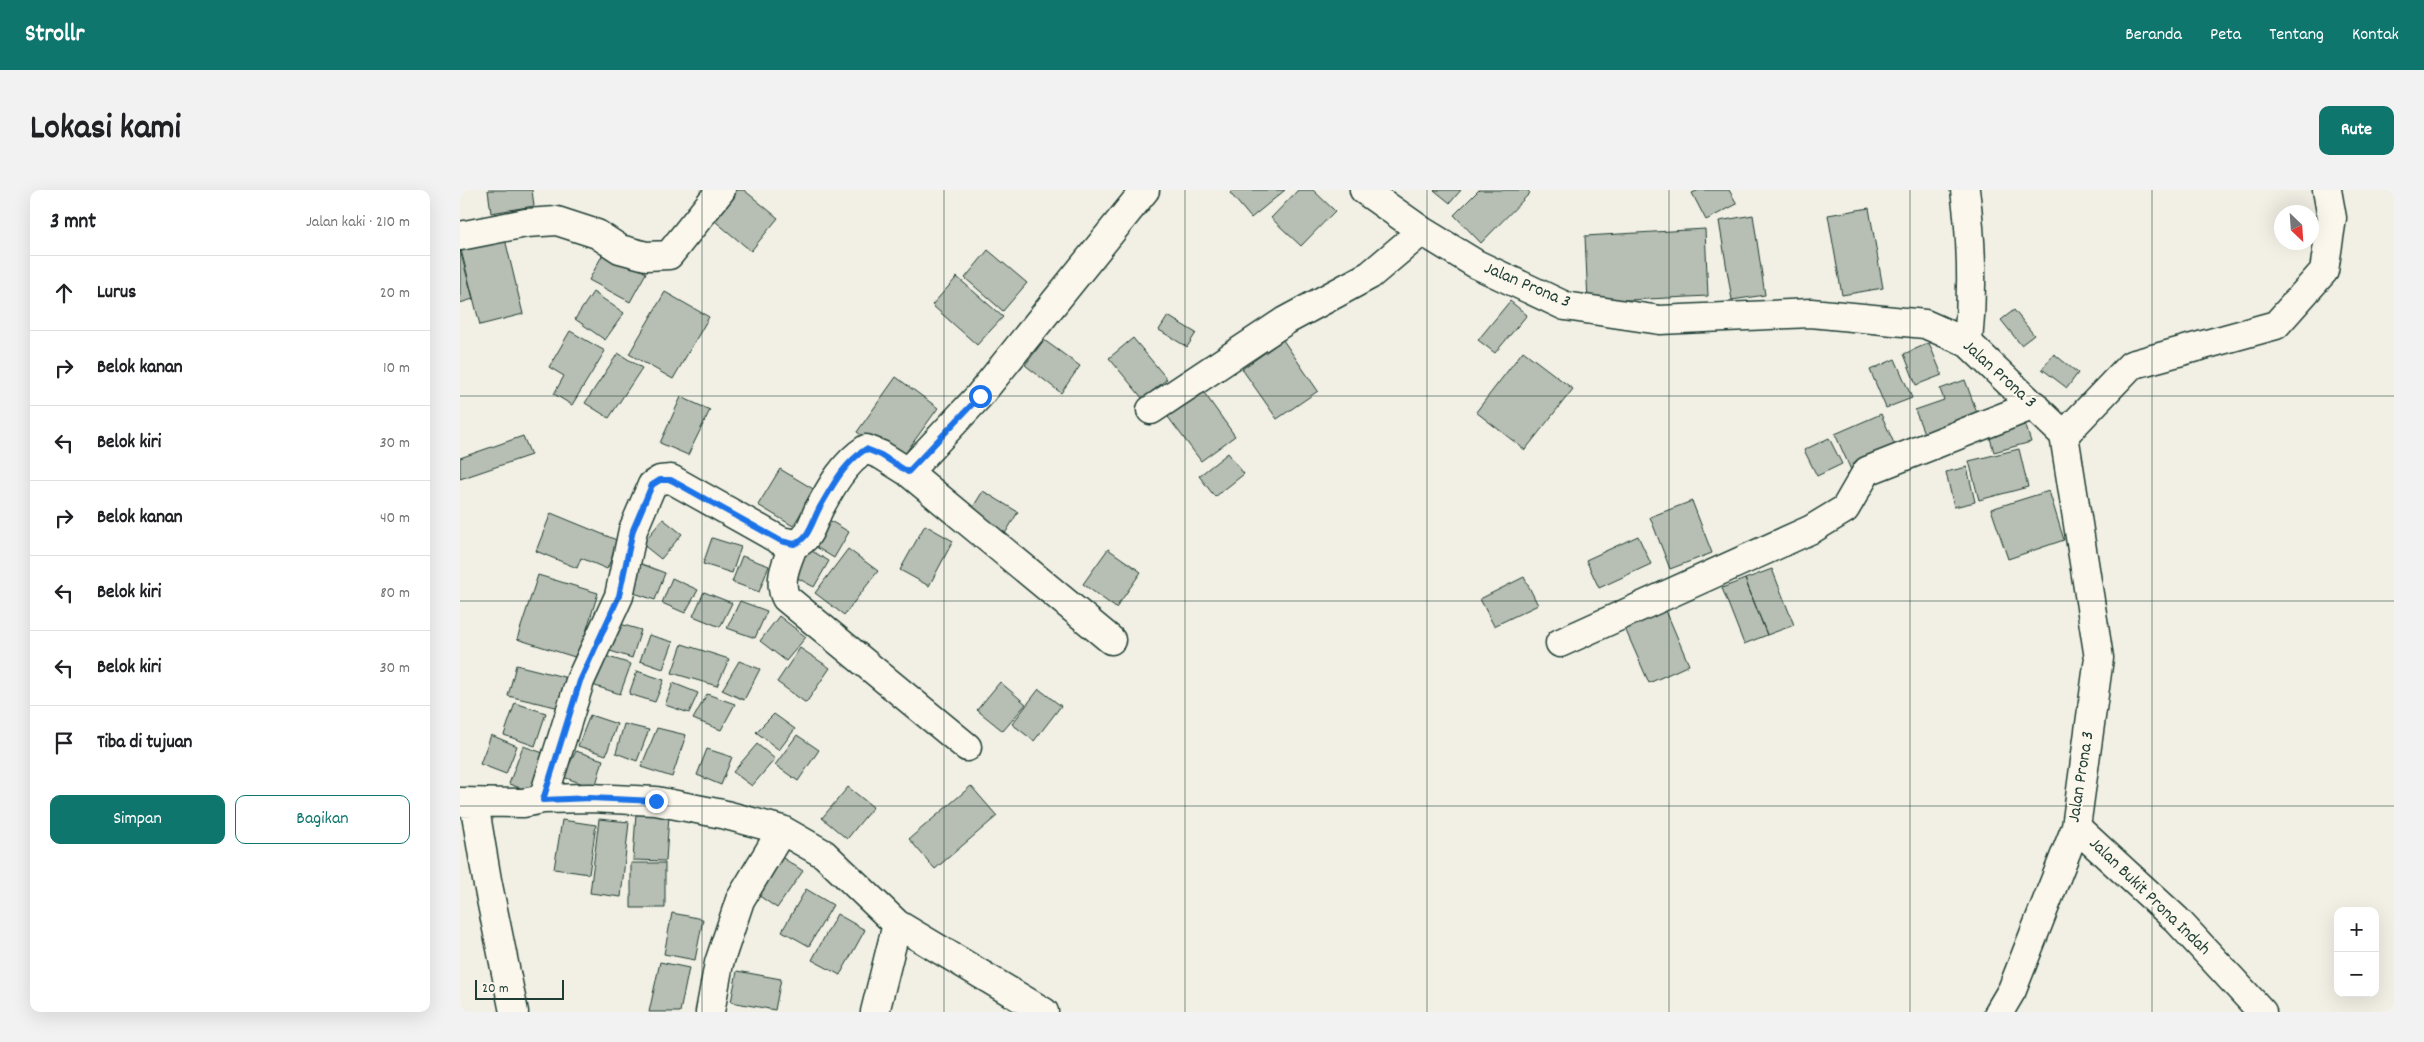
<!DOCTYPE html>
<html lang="id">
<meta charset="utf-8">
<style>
:root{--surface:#fff;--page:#f2f2f2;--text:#202124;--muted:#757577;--line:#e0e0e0;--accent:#0f766e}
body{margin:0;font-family:Dekko,sans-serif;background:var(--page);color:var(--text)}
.controls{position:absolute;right:15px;bottom:15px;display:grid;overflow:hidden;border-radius:10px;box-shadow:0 5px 20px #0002}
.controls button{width:45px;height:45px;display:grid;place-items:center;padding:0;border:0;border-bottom:1px solid var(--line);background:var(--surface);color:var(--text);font:25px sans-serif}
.compass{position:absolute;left:1814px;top:15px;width:45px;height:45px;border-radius:50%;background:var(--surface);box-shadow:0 5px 20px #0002;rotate:155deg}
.scale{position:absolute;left:15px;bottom:12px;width:89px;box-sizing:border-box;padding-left:5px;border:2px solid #1f3d34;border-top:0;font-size:14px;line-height:18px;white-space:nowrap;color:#1f3d34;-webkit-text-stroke:4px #fbf7ec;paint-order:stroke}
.stop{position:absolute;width:15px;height:15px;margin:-11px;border:4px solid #1a73e8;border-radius:50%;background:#fff}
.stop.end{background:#1a73e8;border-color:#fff;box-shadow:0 1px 5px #0008}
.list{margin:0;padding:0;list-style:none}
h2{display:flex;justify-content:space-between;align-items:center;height:65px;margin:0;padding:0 20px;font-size:21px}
h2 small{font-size:16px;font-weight:400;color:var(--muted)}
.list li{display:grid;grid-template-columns:32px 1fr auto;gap:15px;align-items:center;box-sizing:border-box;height:75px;padding:0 20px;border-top:1px solid var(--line)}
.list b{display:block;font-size:19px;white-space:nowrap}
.list em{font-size:16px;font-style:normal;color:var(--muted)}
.actions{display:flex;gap:10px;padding:15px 20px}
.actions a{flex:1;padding:11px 0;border:1px solid var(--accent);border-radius:10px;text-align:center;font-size:18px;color:var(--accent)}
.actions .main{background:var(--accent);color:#fff}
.icon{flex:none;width:28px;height:28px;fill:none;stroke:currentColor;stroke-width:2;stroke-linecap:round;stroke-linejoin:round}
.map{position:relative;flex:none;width:1934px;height:822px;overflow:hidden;border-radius:10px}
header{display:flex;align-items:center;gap:30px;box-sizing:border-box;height:70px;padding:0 25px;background:var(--accent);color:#fff}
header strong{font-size:24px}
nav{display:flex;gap:28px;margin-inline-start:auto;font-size:18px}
.intro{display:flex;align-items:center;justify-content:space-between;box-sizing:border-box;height:120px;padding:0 30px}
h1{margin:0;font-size:35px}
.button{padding:12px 22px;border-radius:10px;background:var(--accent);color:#fff;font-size:18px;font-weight:700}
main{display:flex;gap:30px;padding:0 30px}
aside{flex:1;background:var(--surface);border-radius:10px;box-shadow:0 5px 20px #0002}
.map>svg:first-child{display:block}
.building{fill:#b7beb3;stroke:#1f3d34}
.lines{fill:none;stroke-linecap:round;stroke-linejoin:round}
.minor-casing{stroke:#1f3d34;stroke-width:31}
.minor{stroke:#fbf7ec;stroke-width:28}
.route{stroke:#1a73e8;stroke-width:6}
.grid{fill:none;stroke:#1f3d34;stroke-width:1;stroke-opacity:0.55}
.labels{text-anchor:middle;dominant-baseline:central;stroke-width:4;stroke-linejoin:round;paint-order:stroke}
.street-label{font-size:18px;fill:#1f3d34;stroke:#fbf7ec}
</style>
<header>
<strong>Strollr</strong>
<nav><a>Beranda</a><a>Peta</a><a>Tentang</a><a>Kontak</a></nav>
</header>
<div class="intro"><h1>Lokasi kami</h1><a class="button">Rute</a></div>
<main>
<aside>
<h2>3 mnt<small>Jalan kaki · 210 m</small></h2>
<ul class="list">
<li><svg class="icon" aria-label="ahead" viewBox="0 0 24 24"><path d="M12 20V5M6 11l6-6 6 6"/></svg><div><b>Lurus</b></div><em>20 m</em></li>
<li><svg class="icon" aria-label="right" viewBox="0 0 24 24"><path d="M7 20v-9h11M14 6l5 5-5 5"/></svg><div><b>Belok kanan</b></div><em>10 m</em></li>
<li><svg class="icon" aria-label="left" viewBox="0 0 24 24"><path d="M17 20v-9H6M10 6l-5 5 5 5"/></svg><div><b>Belok kiri</b></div><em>30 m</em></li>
<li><svg class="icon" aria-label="right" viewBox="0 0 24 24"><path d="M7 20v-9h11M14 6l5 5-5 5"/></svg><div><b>Belok kanan</b></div><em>40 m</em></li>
<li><svg class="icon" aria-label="left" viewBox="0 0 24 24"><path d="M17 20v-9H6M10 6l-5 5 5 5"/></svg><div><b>Belok kiri</b></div><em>80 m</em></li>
<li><svg class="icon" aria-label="left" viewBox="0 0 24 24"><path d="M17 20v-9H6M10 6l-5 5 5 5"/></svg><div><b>Belok kiri</b></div><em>30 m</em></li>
<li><svg class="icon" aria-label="arrive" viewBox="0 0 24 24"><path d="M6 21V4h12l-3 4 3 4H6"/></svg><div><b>Tiba di tujuan</b></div></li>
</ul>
<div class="actions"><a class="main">Simpan</a><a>Bagikan</a></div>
</aside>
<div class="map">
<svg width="1934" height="822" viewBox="0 0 1934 822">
<rect width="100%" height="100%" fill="#f2f0e5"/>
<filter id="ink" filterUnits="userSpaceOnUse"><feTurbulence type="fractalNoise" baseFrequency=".02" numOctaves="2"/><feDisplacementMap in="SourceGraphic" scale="10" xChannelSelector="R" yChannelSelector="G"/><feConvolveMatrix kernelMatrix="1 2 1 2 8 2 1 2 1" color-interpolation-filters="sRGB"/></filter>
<g filter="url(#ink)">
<path class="building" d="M 28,0 L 72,0 L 74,16 L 31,23 Z
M 273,0 L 284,0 L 318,28 L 291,61 L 250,27 Z
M 773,0 L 825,0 L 791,28 L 770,3 Z
M 838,0 L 853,0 L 875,21 L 841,56 L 811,28 Z
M 974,0 L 1001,0 L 990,13 Z
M 1019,0 L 1067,0 L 1070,3 L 1021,53 L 994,25 Z
M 1239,0 L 1269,0 L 1277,14 L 1246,30 L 1232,3 Z
M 1409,18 L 1423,98 L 1382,105 L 1368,25 Z
M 1293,25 L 1305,105 L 1272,110 L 1259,31 Z
M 1245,39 L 1248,106 L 1128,112 L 1125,46 Z
M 45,49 L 63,124 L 20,135 L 1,60 Z
M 0,60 L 13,109 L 0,113 Z
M 145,60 L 186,83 L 170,112 L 129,90 Z
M 528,60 L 567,93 L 543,121 L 505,88 Z
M 497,87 L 543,127 L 517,155 L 472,115 Z
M 133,102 L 164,123 L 145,150 L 115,129 Z
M 205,102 L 249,127 L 213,189 L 169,164 Z
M 1050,111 L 1067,125 L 1035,163 L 1018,150 Z
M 1554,120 L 1574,145 L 1561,155 L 1541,130 Z
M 708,126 L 736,143 L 727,157 L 699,140 Z
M 110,141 L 145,161 L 112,215 L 94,204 L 104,186 L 89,177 Z
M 673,148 L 707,189 L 683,209 L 649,168 Z
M 584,150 L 620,176 L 601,203 L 565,175 Z
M 823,150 L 858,201 L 817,229 L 782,179 Z
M 1469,153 L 1482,185 L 1456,195 L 1444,164 Z
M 1063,161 L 1113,199 L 1065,260 L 1016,222 Z
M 158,163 L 182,178 L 149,228 L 125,213 Z
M 1594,164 L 1618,183 L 1607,198 L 1582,179 Z
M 1435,169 L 1452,208 L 1426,218 L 1410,180 Z
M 436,187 L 478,218 L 439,272 L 397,242 Z
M 1505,190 L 1520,231 L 1467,251 L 1455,220 L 1484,210 L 1480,199 Z
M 740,197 L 775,246 L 741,271 L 705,223 Z
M 221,207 L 250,220 L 228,265 L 200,253 Z
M 1421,224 L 1437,260 L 1391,280 L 1375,244 Z
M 1564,230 L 1571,252 L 1534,262 L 1528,241 Z
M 63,246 L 71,265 L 0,289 L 0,268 Z
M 1369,248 L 1382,274 L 1357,286 L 1344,260 Z
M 1559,259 L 1568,297 L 1519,310 L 1509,271 Z
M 768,263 L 784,284 L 755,307 L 739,286 Z
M 1507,277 L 1515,312 L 1494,317 L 1486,282 Z
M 320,279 L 355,300 L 333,336 L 298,315 Z
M 523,301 L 558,322 L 543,347 L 508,325 Z
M 1589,301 L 1604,350 L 1548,369 L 1531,319 Z
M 1232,311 L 1252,363 L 1210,379 L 1190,327 Z
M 91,323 L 159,351 L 147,379 L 121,368 L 117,378 L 76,361 Z
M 364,327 L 389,342 L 374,368 L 348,352 Z
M 203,329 L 222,344 L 201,369 L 182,354 Z
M 465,335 L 493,351 L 469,396 L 440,380 Z
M 1178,346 L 1191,374 L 1139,398 L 1126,370 Z
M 252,348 L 281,357 L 272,383 L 243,374 Z
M 345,357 L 369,371 L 354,397 L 330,384 Z
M 388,359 L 418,381 L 384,425 L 355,403 Z
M 648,359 L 681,382 L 656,418 L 623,394 Z
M 282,366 L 309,376 L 299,402 L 272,392 Z
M 179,373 L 205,383 L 195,410 L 171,402 Z
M 1312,379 L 1334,435 L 1307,445 L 1285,389 Z
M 78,385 L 138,403 L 118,468 L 57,449 Z
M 1064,387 L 1078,415 L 1034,436 L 1020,409 Z
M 212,388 L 238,400 L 225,423 L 202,413 Z
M 1285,389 L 1307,445 L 1284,454 L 1262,398 Z
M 244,402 L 272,413 L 260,437 L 233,426 Z
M 280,411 L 307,421 L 295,448 L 267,438 Z
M 1204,416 L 1229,475 L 1189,493 L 1163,434 Z
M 319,426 L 346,447 L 326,471 L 300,451 Z
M 153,432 L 181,440 L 172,468 L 144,459 Z
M 189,445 L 213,452 L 203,479 L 180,471 Z
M 222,454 L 269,469 L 257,496 L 212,483 Z
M 340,458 L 370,478 L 346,513 L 317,492 Z
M 136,463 L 171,474 L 160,504 L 126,493 Z
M 279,471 L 300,479 L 284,510 L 262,500 Z
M 56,475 L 108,488 L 100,518 L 48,506 Z
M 177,481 L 204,490 L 195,512 L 169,504 Z
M 540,492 L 566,514 L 543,541 L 517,520 Z
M 213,493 L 238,503 L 229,523 L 205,515 Z
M 579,499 L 601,516 L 574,551 L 552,534 Z
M 247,504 L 275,514 L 261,540 L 233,529 Z
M 55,513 L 86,523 L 75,556 L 44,545 Z
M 314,524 L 335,539 L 319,560 L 296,542 Z
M 130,525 L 157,534 L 146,565 L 118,556 Z
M 164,534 L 189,540 L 177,571 L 156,563 Z
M 197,538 L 226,545 L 212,587 L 181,577 Z
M 31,545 L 57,556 L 46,584 L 20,574 Z
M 337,545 L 359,560 L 338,591 L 315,575 Z
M 297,554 L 315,569 L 292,596 L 273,582 Z
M 63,556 L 89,565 L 74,603 L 49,594 Z
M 247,559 L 272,567 L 261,595 L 237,585 Z
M 116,561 L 143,570 L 135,598 L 103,587 Z
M 511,596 L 537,626 L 475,679 L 449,649 Z
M 388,597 L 413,617 L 387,649 L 362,628 Z
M 176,623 L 209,625 L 206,671 L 173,670 Z
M 139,629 L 169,632 L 161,707 L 130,703 Z
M 102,630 L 136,635 L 129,684 L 94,679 Z
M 320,666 L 343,681 L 317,718 L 295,703 Z
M 171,673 L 205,673 L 205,718 L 171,718 Z
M 346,699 L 373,715 L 349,756 L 322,741 Z
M 212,723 L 243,729 L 235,770 L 204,764 Z
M 377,724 L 405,740 L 380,785 L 352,770 Z
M 200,772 L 229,778 L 220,822 L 189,822 Z
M 277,781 L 321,789 L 315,820 L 271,812 Z"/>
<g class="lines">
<g class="minor-casing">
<path id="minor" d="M 904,0 L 962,41 L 1016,74 L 1105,116 L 1200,130 L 1351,123 L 1465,134 L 1508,153 L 1604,245 L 1639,468 L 1616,637 L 1552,800 L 1539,822
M 1505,0 C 1512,51 1513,102 1508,153
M 0,46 L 66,33 L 97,31 L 137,44 L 160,59 L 186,66 L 209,65 L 261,0
M 691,220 L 825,131 L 910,85 L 962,41
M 1604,245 L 1671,175 L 1816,135 L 1864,81 L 1872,28 L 1867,0
M 448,282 L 651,450
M 334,354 C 328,370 317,391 326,408 L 507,557
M 1100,453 L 1352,339 L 1385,319 L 1407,281 L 1574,215
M 83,609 L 120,491 L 159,406 L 173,340 L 192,295 L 200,290 L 211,289 L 321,351 C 328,352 334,355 340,352 C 350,346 354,329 359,319 C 371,297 384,273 406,259 L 421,265 L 448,282 L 519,206 L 685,0
M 0,612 L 63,613 L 83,609 L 130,608 L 196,611 L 262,624 L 322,640 L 364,664 L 437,734 L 584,822
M 14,613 L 27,690 L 54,822
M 1616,637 L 1717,730 L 1802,822
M 250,822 L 259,773 L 280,710 L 322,640
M 415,822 L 437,734"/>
</g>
<use href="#minor" class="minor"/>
</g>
</g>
<g class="lines" filter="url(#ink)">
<path class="route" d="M 196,611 L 130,608 L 83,610 L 120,491 L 159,406 L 173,340 L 192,295 L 200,290 L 211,290 L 321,351 L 334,354 C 350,348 352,331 360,317 C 373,295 384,273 406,259 L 421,265 L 448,282 L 520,206"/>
</g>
<path class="grid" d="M 242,0 L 242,822M 484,0 L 484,822M 725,0 L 725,822M 967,0 L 967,822M 1209,0 L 1209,822M 1450,0 L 1450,822M 1692,0 L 1692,822M 0,206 L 1934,206M 0,411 L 1934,411M 0,616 L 1934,616"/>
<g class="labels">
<g class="street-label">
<text transform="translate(1067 96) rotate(23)">Jalan Prona 3</text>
<text transform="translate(1539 185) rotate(42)">Jalan Prona 3</text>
<text transform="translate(1622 587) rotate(-81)">Jalan Prona 3</text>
<text transform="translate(1689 707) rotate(44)">Jalan Bukit Prona Indah</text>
</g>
</g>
</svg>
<div class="controls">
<button>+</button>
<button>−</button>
</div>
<svg class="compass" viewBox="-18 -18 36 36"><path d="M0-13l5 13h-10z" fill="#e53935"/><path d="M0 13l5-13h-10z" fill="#757577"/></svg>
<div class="scale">20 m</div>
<div class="stop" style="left:520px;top:206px"></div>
<div class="stop end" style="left:196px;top:611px"></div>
</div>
</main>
